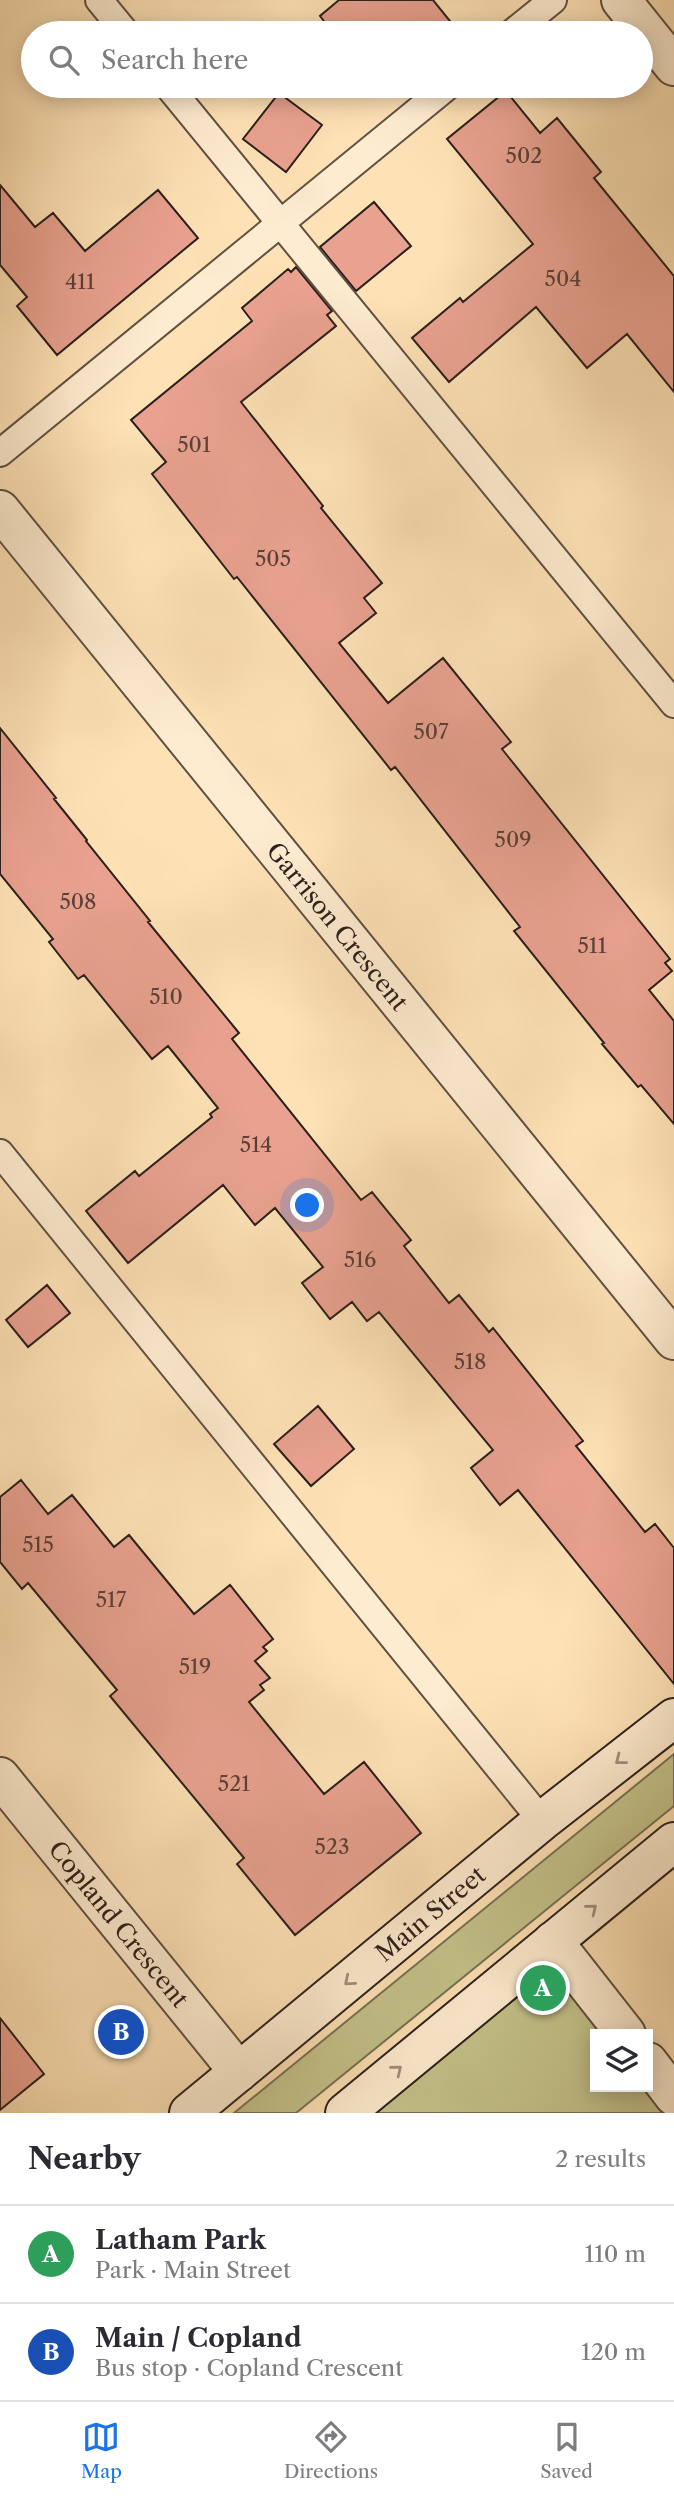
<!DOCTYPE html>
<meta charset="utf-8">
<style>
:root{--surface:#fff;--page:#f7f7f7;--text:#2b2b33;--muted:#7c7c81;--line:#e1e1e2;--accent:#1a73e8}
body{margin:0;font-family:"Libre Caslon Text",serif;background:var(--page);color:var(--text)}
.controls{position:absolute;right:21px;bottom:21px;display:grid;overflow:hidden;border-radius:0px;box-shadow:0 4px 18px #0003}
.controls button{width:63px;height:63px;display:grid;place-items:center;padding:0;border:0;border-bottom:2px solid var(--line);background:var(--surface);color:var(--text);font:35px sans-serif}
.you{position:absolute;left:308px;top:1206px;width:24px;height:24px;margin:-18px;border:5px solid #fff;border-radius:50%;background:#1a73e8;box-shadow:0 0 0 10px #1a73e833}
.badge{display:grid;place-items:center;width:46px;height:46px;border-radius:50%;background:var(--accent);color:#fff;font-size:23px;font-weight:700}
.pin{position:absolute;translate:-50% -50%;border:4px solid #fff;box-shadow:0 2px 7px #0006}
.list{margin:0;padding:0;list-style:none}
h2{display:flex;justify-content:space-between;align-items:center;height:91px;margin:0;padding:0 28px;font-size:30px}
h2 small{font-size:23px;font-weight:400;color:var(--muted)}
.list li{display:grid;grid-template-columns:46px 1fr auto;gap:21px;align-items:center;box-sizing:border-box;height:98px;padding:0 28px;border-top:2px solid var(--line)}
.list b{display:block;font-size:26px;white-space:nowrap}
.list p{margin:0;font-size:23px;white-space:nowrap;color:var(--muted)}
.list em{font-size:23px;font-style:normal;color:var(--muted)}
.icon{flex:none;width:38px;height:38px;fill:none;stroke:currentColor;stroke-width:2;stroke-linecap:round;stroke-linejoin:round}
.map{position:relative;flex:none;width:674px;height:2113px;overflow:hidden}
.search{position:absolute;background:var(--surface);box-shadow:0 4px 18px #0003;left:21px;right:21px;top:21px;height:77px;display:flex;align-items:center;gap:18px;box-sizing:border-box;padding:0 24px;border-radius:38px;color:var(--muted);font-size:26px}
.sheet{height:287px;background:var(--surface)}
nav{display:flex;justify-content:space-around;align-items:center;box-sizing:border-box;height:98px;border-top:2px solid var(--line);background:var(--surface);font-size:19px;color:var(--muted)}
nav a{display:grid;justify-items:center;gap:4px}
nav .on{color:var(--accent)}
.map>svg:first-child{display:block}
.green{fill:#c4c28b;stroke:#787053;stroke-width:2}
.building{fill:#e9a290;stroke:#2b1f1b;stroke-width:2}
.lines{fill:none;stroke-linecap:round;stroke-linejoin:round}
.lane-casing{stroke:#605042;stroke-width:30}
.street-casing{stroke:#605042;stroke-width:42}
.secondary-casing{stroke:#2b1f1b;stroke-width:42}
.lane{stroke:#feecd0;stroke-width:26}
.street{stroke:#feecd0;stroke-width:38}
.secondary{stroke:#feecd0;stroke-width:38}
.oneway{stroke:#9f907f}
.labels{text-anchor:middle;dominant-baseline:central;stroke-width:6;stroke-linejoin:round;paint-order:stroke}
.number-label{font-size:21px;fill:#5a4038}
.street-label{font-size:24px;fill:#2b1f1b;stroke:#feecd0}
</style>
<div class="map">
<svg width="674" height="2113" viewBox="0 0 674 2113">
<rect width="100%" height="100%" fill="#fee2b6"/>
<filter id="stains"><feTurbulence type="fractalNoise" baseFrequency=".00286" numOctaves="4"/><feColorMatrix values="0 0 0 0 .2 0 0 0 0 .09 0 0 0 0 .02 0 0 0 .5 -.17"/></filter>
<radialGradient id="worn" r=".72"><stop offset=".6" stop-color="#630" stop-opacity="0"/><stop offset="1" stop-color="#630" stop-opacity=".3"/></radialGradient>
<path class="green" d="M 674,1754 L 674,1806 L 296,2113 L 234,2113 Z
M 553,1941 L 626,2034 L 595,2034 L 595,2087 L 648,2087 L 674,2113 L 345,2113 Z"/>
<path class="building" d="M 339,0 L 433,0 L 458,31 L 455,33 L 333,33 L 320,16 Z
M 506,91 L 540,133 L 557,118 L 601,172 L 594,178 L 674,276 L 674,392 L 627,334 L 587,368 L 536,307 L 449,382 L 412,338 L 460,298 L 463,302 L 533,244 L 447,139 Z
M 279,93 L 322,125 L 286,172 L 243,139 Z
M 0,185 L 35,227 L 53,213 L 85,251 L 158,190 L 198,238 L 57,355 L 17,306 L 27,297 L 0,265 Z
M 374,202 L 411,246 L 356,291 L 320,247 Z
M 296,267 L 332,311 L 327,315 L 336,326 L 241,402 L 323,506 L 321,508 L 382,583 L 364,598 L 376,613 L 339,643 L 388,703 L 443,658 L 511,742 L 502,749 L 670,959 L 665,963 L 672,971 L 649,990 L 674,1021 L 674,1124 L 641,1085 L 638,1087 L 602,1044 L 604,1043 L 514,931 L 520,927 L 395,767 L 391,770 L 237,577 L 234,579 L 152,474 L 166,462 L 131,420 L 252,321 L 242,308 L 288,269 L 291,272 Z
M 0,728 L 56,798 L 54,799 L 87,840 L 86,841 L 150,921 L 148,922 L 239,1033 L 232,1039 L 361,1200 L 372,1192 L 411,1240 L 404,1246 L 449,1303 L 459,1295 L 489,1332 L 493,1328 L 583,1441 L 576,1446 L 645,1532 L 655,1524 L 674,1548 L 674,1684 L 518,1490 L 500,1505 L 471,1468 L 493,1450 L 379,1312 L 367,1321 L 352,1302 L 330,1319 L 302,1283 L 323,1267 L 275,1208 L 255,1225 L 223,1185 L 128,1263 L 86,1211 L 135,1171 L 139,1176 L 212,1117 L 210,1114 L 218,1108 L 168,1046 L 152,1059 L 84,975 L 78,979 L 49,942 L 53,939 L 0,874 Z
M 47,1285 L 70,1313 L 28,1347 L 6,1320 Z
M 318,1406 L 354,1449 L 311,1486 L 274,1444 Z
M 21,1480 L 48,1514 L 72,1495 L 114,1547 L 129,1535 L 194,1614 L 230,1585 L 273,1639 L 263,1647 L 267,1651 L 255,1661 L 270,1678 L 260,1685 L 264,1690 L 249,1702 L 324,1794 L 364,1762 L 421,1833 L 295,1935 L 237,1864 L 244,1858 L 110,1696 L 117,1690 L 28,1583 L 22,1589 L 0,1562 L 0,1497 Z
M 0,2018 L 44,2074 L 0,2110 Z"/>
<g class="lines">
<g class="lane-casing">
<path id="lane" d="M 99,0 L 126,33
M 512,33 L 553,0
M 168,86 L 674,704
M 0,453 L 448,86
M 0,1153 L 542,1821"/>
</g>
<g class="street-casing">
<g id="street">
<path d="M 621,0 L 674,66"/>
<path id="s1" d="M 0,510 L 674,1340"/>
<path id="s2" d="M 0,1777 L 239,2072"/>
<path d="M 553,1941 L 626,2034"/>
<path d="M 648,2062 L 674,2096"/>
</g>
</g>
<g class="secondary-casing">
<g id="secondary">
<path id="s3" d="M 189,2113 L 542,1821 L 674,1718"/>
<path d="M 345,2113 L 674,1842"/>
</g>
</g>
<use href="#lane" class="lane"/>
<use href="#street" class="street"/>
<use href="#secondary" class="secondary"/>
</g>
<defs><path id="oneway-chevron" d="M-2-3.5L2.5 0L-2 3.5" fill="none" stroke-width="1.6" stroke-linecap="round" stroke-linejoin="round" transform="scale(1.75)"/></defs>
<g class="oneway">
<use href="#oneway-chevron" transform="translate(620 1760) rotate(142)"/>
<use href="#oneway-chevron" transform="translate(592 1909) rotate(-39)"/>
<use href="#oneway-chevron" transform="translate(349 1981) rotate(140)"/>
<use href="#oneway-chevron" transform="translate(397 2070) rotate(-39)"/>
</g>
<g class="labels">
<g class="number-label">
<text x="524" y="155">502</text>
<text x="563" y="278">504</text>
<text x="80" y="281">411</text>
<text x="194" y="444">501</text>
<text x="273" y="558">505</text>
<text x="431" y="731">507</text>
<text x="513" y="839">509</text>
<text x="78" y="901">508</text>
<text x="592" y="945">511</text>
<text x="166" y="996">510</text>
<text x="256" y="1144">514</text>
<text x="360" y="1259">516</text>
<text x="470" y="1361">518</text>
<text x="38" y="1544">515</text>
<text x="111" y="1599">517</text>
<text x="195" y="1666">519</text>
<text x="234" y="1783">521</text>
<text x="332" y="1846">523</text>
</g>
<g class="street-label">
<text stroke="none"><textPath href="#s1" startOffset="536">Garrison Crescent</textPath></text>
<text stroke="none"><textPath href="#s3" startOffset="313">Main Street</textPath></text>
<text stroke="none"><textPath href="#s2" startOffset="189">Copland Crescent</textPath></text>
</g>
</g>
<rect width="100%" height="100%" filter="url(#stains)"/>
<rect width="100%" height="100%" fill="url(#worn)"/>
</svg>
<div class="controls">
<button><svg class="icon" aria-label="layers" viewBox="0 0 24 24"><path d="M12 4l9 5-9 5-9-5zM3 14l9 5 9-5"/></svg></button>
</div>
<div class="you"></div>
<div class="pin badge" style="left:543px;top:1988px;background:#2e9e5b">A</div>
<div class="pin badge" style="left:121px;top:2032px;background:#1a4fb4">B</div>
<div class="search"><svg class="icon" aria-label="search" viewBox="0 0 24 24"><circle cx="10" cy="10" r="6"/><path d="M15 15l6 6"/></svg>Search here</div>
</div>
<section class="sheet">
<h2>Nearby<small>2 results</small></h2>
<ul class="list">
<li><span class="badge" style="background:#2e9e5b">A</span><div><b>Latham Park</b><p>Park · Main Street</p></div><em>110 m</em></li>
<li><span class="badge" style="background:#1a4fb4">B</span><div><b>Main / Copland</b><p>Bus stop · Copland Crescent</p></div><em>120 m</em></li>
</ul>
</section>
<nav>
<a class="on"><svg class="icon" aria-label="map" viewBox="0 0 24 24"><path d="M3 6l6-2 6 2 6-2v14l-6 2-6-2-6 2zM9 4v14M15 6v14"/></svg>Map</a>
<a><svg class="icon" aria-label="directions" viewBox="0 0 24 24"><path d="M12 3l9 9-9 9-9-9zM9 14v-3h6M13 9l2 2-2 2"/></svg>Directions</a>
<a><svg class="icon" aria-label="saved" viewBox="0 0 24 24"><path d="M7 4h10v16l-5-4-5 4z"/></svg>Saved</a>
</nav>
